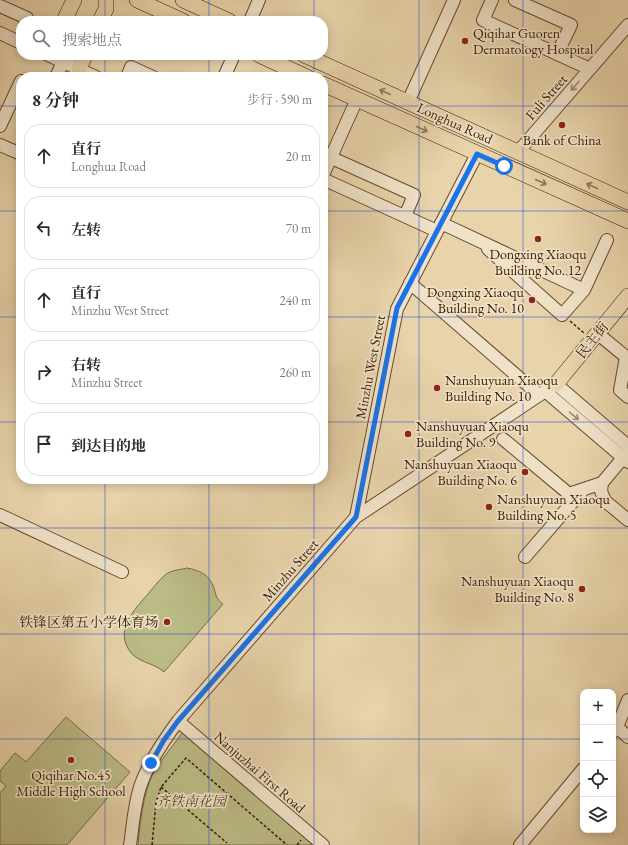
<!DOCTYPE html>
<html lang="zh">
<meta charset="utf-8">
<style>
:root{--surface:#fff;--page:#f7f7f7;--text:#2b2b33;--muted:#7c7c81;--line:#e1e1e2}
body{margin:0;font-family:"EB Garamond","Noto Serif SC",serif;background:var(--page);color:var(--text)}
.controls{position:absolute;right:12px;bottom:12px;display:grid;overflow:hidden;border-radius:8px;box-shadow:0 2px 10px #0003}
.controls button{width:36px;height:36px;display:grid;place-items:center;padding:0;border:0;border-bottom:1px solid var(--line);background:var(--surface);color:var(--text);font:20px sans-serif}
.stop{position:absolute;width:12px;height:12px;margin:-9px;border:3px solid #1a73e8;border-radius:50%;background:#fff}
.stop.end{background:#1a73e8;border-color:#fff;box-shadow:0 1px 4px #0008}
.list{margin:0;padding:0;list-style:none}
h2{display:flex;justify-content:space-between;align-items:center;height:52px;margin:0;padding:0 16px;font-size:17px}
h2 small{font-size:13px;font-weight:400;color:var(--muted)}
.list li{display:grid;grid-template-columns:26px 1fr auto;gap:12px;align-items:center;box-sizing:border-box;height:64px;margin:0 8px 8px;padding:0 8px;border:1px solid var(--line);border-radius:16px}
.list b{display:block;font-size:15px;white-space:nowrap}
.list p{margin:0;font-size:13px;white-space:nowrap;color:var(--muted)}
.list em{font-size:13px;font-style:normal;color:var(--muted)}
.icon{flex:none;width:22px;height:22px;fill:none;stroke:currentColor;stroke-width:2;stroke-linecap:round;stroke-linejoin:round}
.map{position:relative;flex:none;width:628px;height:845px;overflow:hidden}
.search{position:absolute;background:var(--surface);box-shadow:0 2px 10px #0003;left:16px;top:16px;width:312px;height:44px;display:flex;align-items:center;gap:10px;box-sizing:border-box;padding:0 14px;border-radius:16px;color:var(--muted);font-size:15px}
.panel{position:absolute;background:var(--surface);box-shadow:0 2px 10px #0003;left:16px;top:72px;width:312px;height:412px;border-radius:16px}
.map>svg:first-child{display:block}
.green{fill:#bbbb85;stroke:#7a6b44}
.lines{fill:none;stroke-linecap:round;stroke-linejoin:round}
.minor-casing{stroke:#65492c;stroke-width:14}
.major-casing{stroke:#391b02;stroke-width:16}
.path{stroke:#391b02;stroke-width:1.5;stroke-dasharray:3 2;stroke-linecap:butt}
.minor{stroke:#f0e2c8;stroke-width:12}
.major{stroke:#e8d3aa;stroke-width:15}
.oneway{stroke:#9e886f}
.oneway2{stroke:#907756}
.route{stroke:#1a73e8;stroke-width:5}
.grid{fill:none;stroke:#1d4ed8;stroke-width:1;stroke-opacity:0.55}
.poi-dot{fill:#8f2418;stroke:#f0e2c8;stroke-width:1.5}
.labels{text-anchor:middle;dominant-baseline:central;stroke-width:3.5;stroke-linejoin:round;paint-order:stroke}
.poi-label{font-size:14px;fill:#391b02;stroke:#f0e2c8;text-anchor:start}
.street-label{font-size:14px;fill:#391b02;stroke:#f0e2c8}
.park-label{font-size:14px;font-style:italic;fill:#5a4323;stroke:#f0e2c8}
</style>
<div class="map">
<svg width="628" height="845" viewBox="0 0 628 845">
<rect width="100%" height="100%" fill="#e8d3aa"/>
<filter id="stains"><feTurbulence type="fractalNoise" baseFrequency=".005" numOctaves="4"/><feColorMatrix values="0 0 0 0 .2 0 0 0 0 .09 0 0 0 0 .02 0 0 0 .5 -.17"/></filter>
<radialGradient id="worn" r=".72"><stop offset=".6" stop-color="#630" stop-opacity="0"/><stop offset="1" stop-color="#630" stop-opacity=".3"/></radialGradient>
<path class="green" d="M 187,568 C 199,570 210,575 214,588 C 216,595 216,599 223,604 L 164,672 C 153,662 137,663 129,650 C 115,629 135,609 148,594 C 153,588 158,581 164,576 C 170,570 179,570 187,568 Z
M 66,717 L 130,772 L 67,845 L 0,845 L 0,793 L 6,786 L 0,781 L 0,771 L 15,753 L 26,762 Z
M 182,733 L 313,845 L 138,845 C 140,824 143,793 153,774 C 160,761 173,746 182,733 Z"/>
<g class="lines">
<g class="minor-casing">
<path id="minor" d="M 492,0 L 483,20 L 590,69
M 515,0 L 571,25 L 557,54
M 0,6 L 27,18 L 25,21
M 250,21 L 259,0
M 0,33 L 21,43
M 48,55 L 96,77
M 56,77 L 63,62
M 127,77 L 131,67 L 153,77
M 224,77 L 234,55
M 408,102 L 454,0
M 0,126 L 21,81
M 0,145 L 21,154
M 518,152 L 628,25
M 323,154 L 414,195 L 405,216
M 323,175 L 357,99
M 323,179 L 437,231
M 441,223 L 584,290 L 607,240
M 488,249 L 562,315 L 584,290
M 410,283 L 539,395
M 597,333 L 626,357 L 628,357
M 626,357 L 620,390 L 628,397
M 545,391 L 628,462
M 503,439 L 569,494 L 602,483
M 627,453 L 602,483 L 601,491 L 605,501 L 628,520
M 0,515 L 122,572
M 356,517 L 397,309 L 477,154
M 525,557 L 583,490
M 178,721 L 323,845
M 617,727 L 628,737
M 613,732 L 617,727 L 628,700
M 130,845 C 133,825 134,804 141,784 C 149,762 164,740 178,721 L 356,517 L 556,384 L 628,446
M 520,845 L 583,769"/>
</g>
<g class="major-casing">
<path id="major" d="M 137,0 L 183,21
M 183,0 L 229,21
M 64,21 L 74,0
M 100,21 L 106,9 L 106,0
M 259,55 L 307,77
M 304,55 L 628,202
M 79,69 L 85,55
M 323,84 L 628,221
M 556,384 L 628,296"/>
</g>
<path class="path" d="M 570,321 L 584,333
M 161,787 L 227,843
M 152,845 L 156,803 L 161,787 L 186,758 L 287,845
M 297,845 L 301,840"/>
<use href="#minor" class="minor"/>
<use href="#major" class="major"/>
</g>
<defs><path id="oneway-shaft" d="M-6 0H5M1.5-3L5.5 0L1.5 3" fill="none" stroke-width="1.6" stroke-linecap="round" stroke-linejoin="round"/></defs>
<g class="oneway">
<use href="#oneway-shaft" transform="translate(575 86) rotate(131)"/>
<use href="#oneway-shaft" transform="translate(574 416) rotate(40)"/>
</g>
<g class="oneway2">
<use href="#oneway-shaft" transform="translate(385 92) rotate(-156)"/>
<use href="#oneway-shaft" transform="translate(422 129) rotate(24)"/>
<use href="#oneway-shaft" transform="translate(541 182) rotate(24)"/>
<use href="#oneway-shaft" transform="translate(592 186) rotate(-156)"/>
</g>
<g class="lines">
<path class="route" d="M 151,763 L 164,740 L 178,721 L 356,517 L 397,308 L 477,154 L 504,166"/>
</g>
<path class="grid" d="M 105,0 L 105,21M 209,0 L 209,21M 314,0 L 314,21M 419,0 L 419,845M 523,0 L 523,845M 105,55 L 105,77M 209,55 L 209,77M 314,55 L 314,77M 0,106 L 21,106M 323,106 L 628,106M 0,211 L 21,211M 323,211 L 628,211M 0,317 L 21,317M 323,317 L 628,317M 0,422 L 21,422M 323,422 L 628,422M 105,479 L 105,845M 209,479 L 209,845M 314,479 L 314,845M 0,528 L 628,528M 0,634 L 628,634M 0,739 L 583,739M 613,739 L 628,739"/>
<g class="poi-dot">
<circle cx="465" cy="41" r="4"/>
<circle cx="562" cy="125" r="4"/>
<circle cx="538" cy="239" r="4"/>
<circle cx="532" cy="300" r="4"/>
<circle cx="437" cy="388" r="4"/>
<circle cx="408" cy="434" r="4"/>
<circle cx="525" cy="472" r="4"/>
<circle cx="489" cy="507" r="4"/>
<circle cx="582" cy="589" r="4"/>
<circle cx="167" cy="622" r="4"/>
<circle cx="71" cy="760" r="4"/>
</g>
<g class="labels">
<g class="poi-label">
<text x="473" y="33">Qiqihar Guoren<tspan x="473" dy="16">Dermatology Hospital</tspan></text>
<text x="562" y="140" text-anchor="middle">Bank of China</text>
<text x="538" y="254" text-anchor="middle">Dongxing Xiaoqu<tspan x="538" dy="16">Building No. 12</tspan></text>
<text x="524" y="292" text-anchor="end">Dongxing Xiaoqu<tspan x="524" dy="16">Building No. 10</tspan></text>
<text x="445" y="380">Nanshuyuan Xiaoqu<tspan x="445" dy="16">Building No. 10</tspan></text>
<text x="416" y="426">Nanshuyuan Xiaoqu<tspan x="416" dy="16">Building No. 9</tspan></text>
<text x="517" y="464" text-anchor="end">Nanshuyuan Xiaoqu<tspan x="517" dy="16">Building No. 6</tspan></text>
<text x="497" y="499">Nanshuyuan Xiaoqu<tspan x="497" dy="16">Building No. 5</tspan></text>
<text x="574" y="581" text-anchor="end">Nanshuyuan Xiaoqu<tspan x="574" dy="16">Building No. 8</tspan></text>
<text x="159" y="622" text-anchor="end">铁锋区第五小学体育场</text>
<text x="71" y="775" text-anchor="middle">Qiqihar No.45<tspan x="71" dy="16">Middle High School</tspan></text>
</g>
<g class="street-label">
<text transform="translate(546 97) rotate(-49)">Fuli Street</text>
<text transform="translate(455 123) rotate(24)">Longhua Road</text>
<text transform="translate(592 340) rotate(-51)">民主街</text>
<text transform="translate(370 367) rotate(-79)">Minzhu West Street</text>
<text transform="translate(290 570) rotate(-49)">Minzhu Street</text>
<text transform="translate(260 772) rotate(41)">Nanjuzhai First Road</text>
</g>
<g class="park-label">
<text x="191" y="801">齐铁南花园</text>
</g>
</g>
<rect width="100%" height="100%" filter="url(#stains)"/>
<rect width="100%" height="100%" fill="url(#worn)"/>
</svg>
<div class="controls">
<button>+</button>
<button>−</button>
<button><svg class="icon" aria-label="locate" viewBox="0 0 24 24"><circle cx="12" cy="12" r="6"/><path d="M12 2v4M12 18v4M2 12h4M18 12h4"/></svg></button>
<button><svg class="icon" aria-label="layers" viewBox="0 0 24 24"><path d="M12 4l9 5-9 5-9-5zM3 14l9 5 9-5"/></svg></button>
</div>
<div class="stop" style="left:504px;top:166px"></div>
<div class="stop end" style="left:151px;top:763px"></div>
<div class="search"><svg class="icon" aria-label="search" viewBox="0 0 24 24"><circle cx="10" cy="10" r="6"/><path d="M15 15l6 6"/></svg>搜索地点</div>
<section class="panel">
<h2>8 分钟<small>步行 · 590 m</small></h2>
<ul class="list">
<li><svg class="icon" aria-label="ahead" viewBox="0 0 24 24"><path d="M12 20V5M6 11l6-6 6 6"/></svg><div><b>直行</b><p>Longhua Road</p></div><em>20 m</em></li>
<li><svg class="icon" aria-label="left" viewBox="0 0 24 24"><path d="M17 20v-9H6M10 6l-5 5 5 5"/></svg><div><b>左转</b></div><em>70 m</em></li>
<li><svg class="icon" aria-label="ahead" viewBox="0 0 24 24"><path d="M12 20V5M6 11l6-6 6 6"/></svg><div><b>直行</b><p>Minzhu West Street</p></div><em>240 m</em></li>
<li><svg class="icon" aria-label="right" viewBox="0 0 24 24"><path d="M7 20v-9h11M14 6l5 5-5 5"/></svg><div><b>右转</b><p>Minzhu Street</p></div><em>260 m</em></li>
<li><svg class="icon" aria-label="arrive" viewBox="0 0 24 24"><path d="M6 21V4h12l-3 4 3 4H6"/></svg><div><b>到达目的地</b></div></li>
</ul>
</section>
</div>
